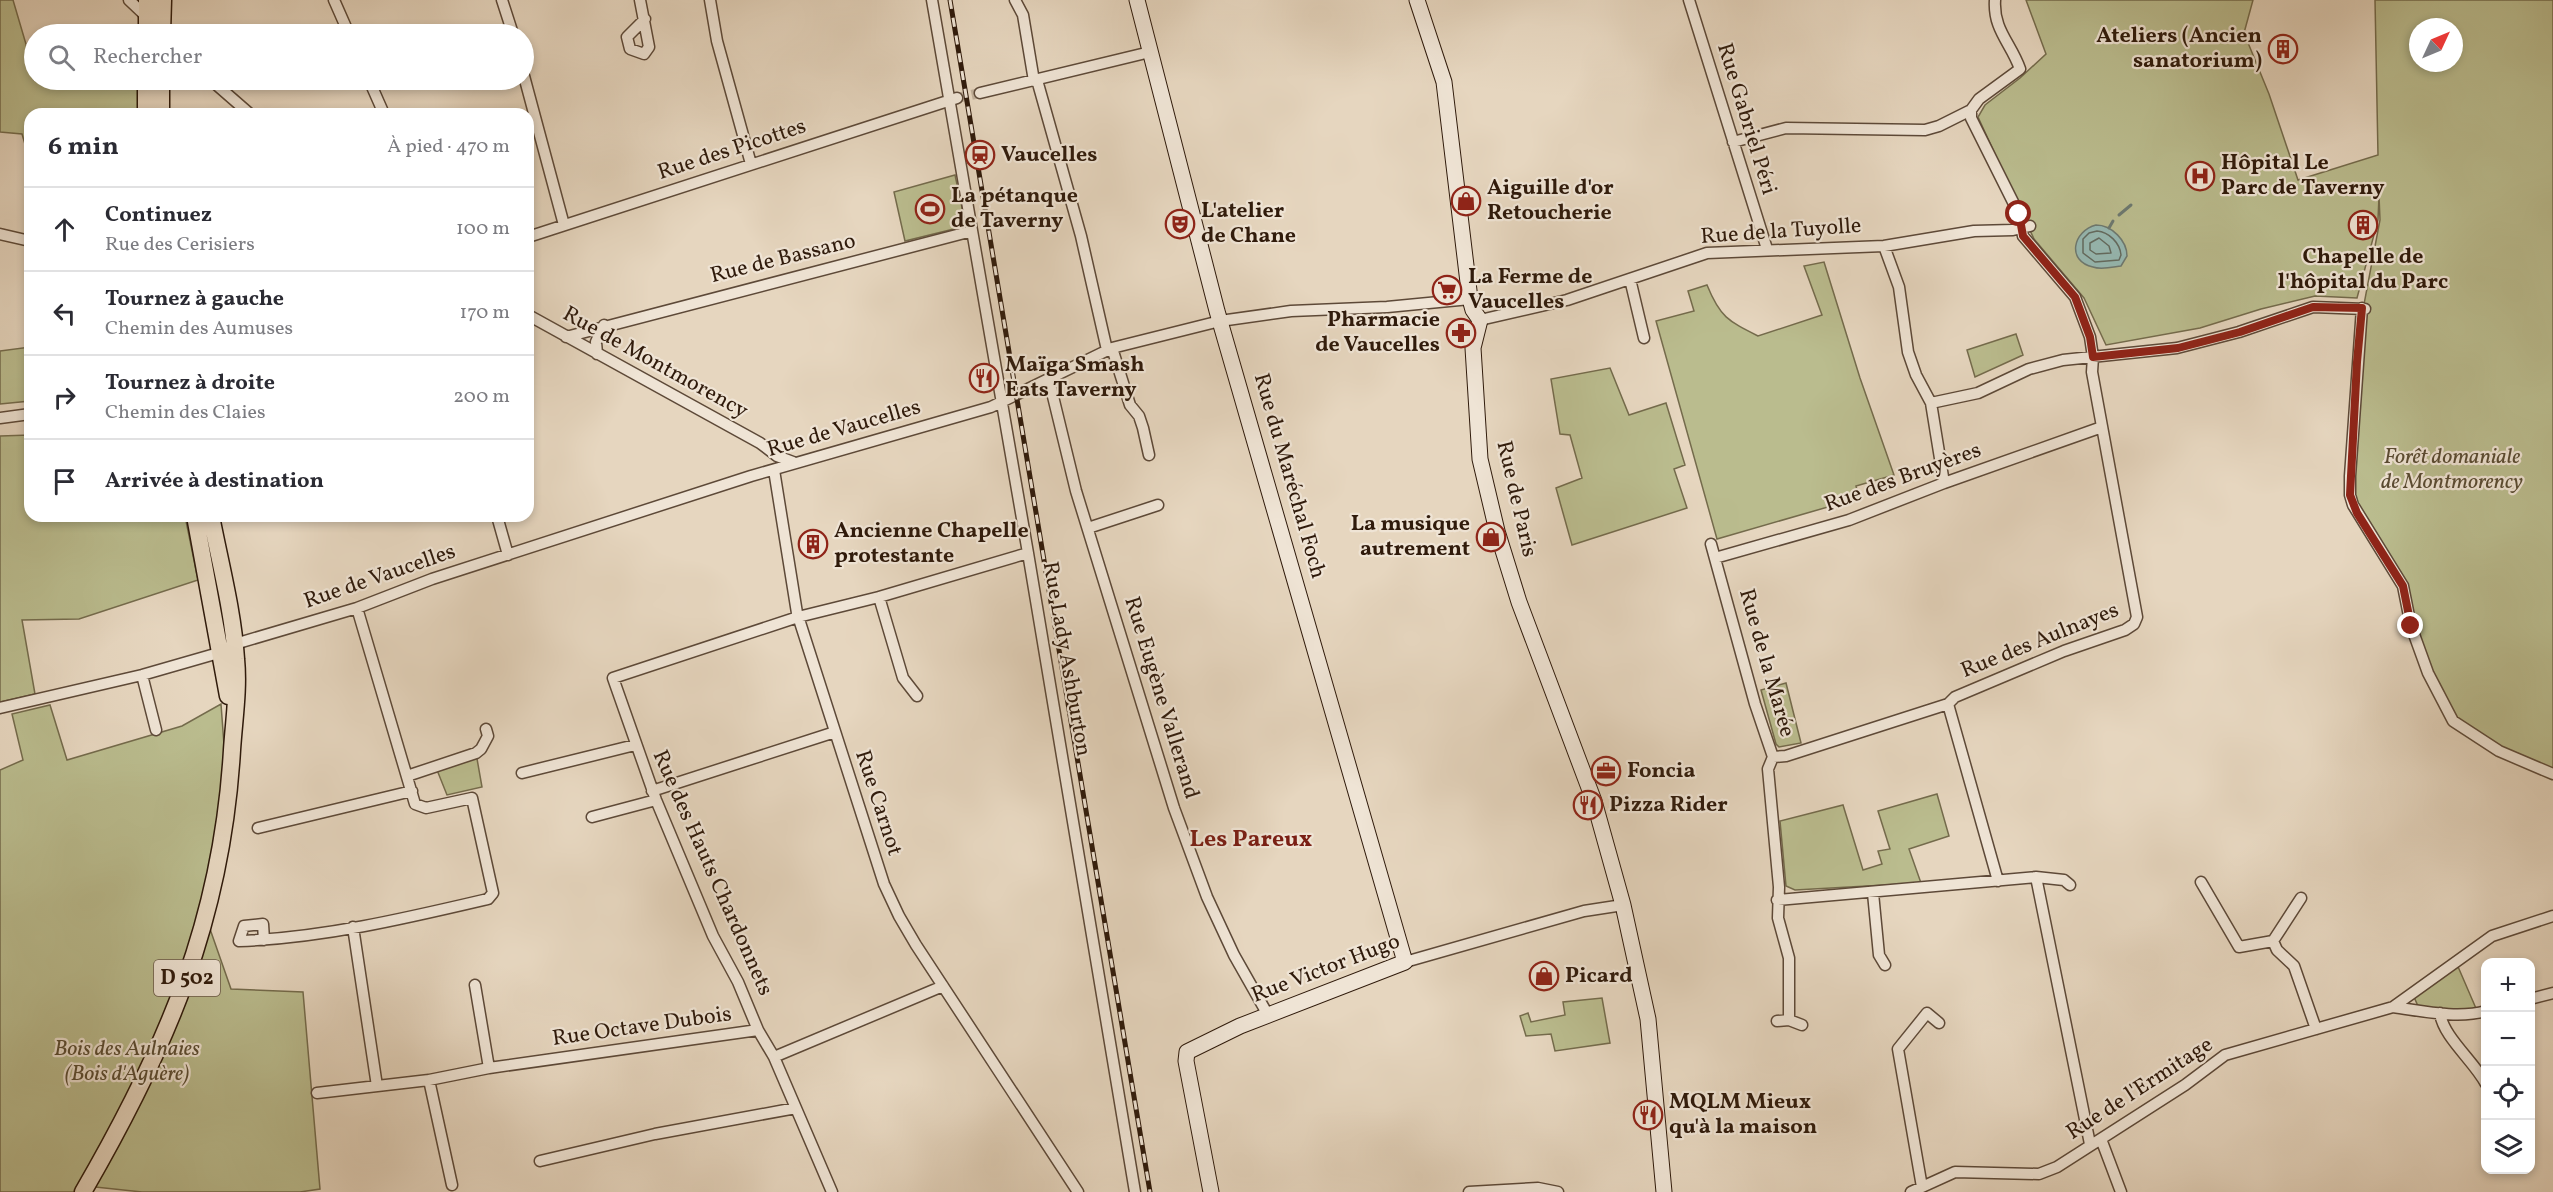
<!DOCTYPE html>
<html lang="fr">
<meta charset="utf-8">
<style>
:root{--surface:#fff;--page:#f2f2f3;--text:#2b2b33;--muted:#7c7c81;--line:#e1e1e2}
body{margin:0;font-family:Vollkorn,serif;background:var(--page);color:var(--text)}
.controls{position:absolute;right:18px;bottom:18px;display:grid;overflow:hidden;border-radius:12px;box-shadow:0 3px 9px #0003}
.controls button{width:54px;height:54px;display:grid;place-items:center;padding:0;border:0;border-bottom:2px solid var(--line);background:var(--surface);color:var(--text);font:30px sans-serif}
.compass{position:absolute;left:2409px;top:18px;width:54px;height:54px;border-radius:50%;background:var(--surface);box-shadow:0 3px 9px #0003;rotate:46deg}
.stop{position:absolute;width:18px;height:18px;margin:-14px;border:4px solid #8f2418;border-radius:50%;background:#fff}
.stop.end{background:#8f2418;border-color:#fff;box-shadow:0 2px 6px #0008}
.list{margin:0;padding:0;list-style:none}
h2{display:flex;justify-content:space-between;align-items:center;height:78px;margin:0;padding:0 24px;font-size:26px}
h2 small{font-size:20px;font-weight:400;color:var(--muted)}
.list li{display:grid;grid-template-columns:39px 1fr auto;gap:18px;align-items:center;box-sizing:border-box;height:84px;padding:0 24px;border-top:2px solid var(--line)}
.list b{display:block;font-size:22px;white-space:nowrap}
.list p{margin:0;font-size:20px;white-space:nowrap;color:var(--muted)}
.list em{font-size:20px;font-style:normal;color:var(--muted)}
.icon{flex:none;width:33px;height:33px;fill:none;stroke:currentColor;stroke-width:2;stroke-linecap:round;stroke-linejoin:round}
.map{position:relative;flex:none;width:2553px;height:1192px;overflow:hidden}
.search{position:absolute;background:var(--surface);box-shadow:0 3px 9px #0003;left:24px;top:24px;width:510px;height:66px;display:flex;align-items:center;gap:15px;box-sizing:border-box;padding:0 21px;border-radius:33px;color:var(--muted);font-size:22px}
.panel{position:absolute;background:var(--surface);box-shadow:0 3px 9px #0003;left:24px;top:108px;width:510px;height:414px;border-radius:18px}
.map>svg:first-child{display:block}
.green{fill:#babc8e;stroke:#746b4c;stroke-width:1.5;fill-rule:evenodd}
.water{fill:#96b9b3;stroke:#6d7970;stroke-width:1.5}
.lines{fill:none;stroke-linecap:round;stroke-linejoin:round}
.shore{stroke:#626a5f;stroke-width:1.5}
.stream{stroke:#6d7970;stroke-width:3}
.street-tunnel{stroke:#c1b09b;stroke-width:10;stroke-dasharray:10 5;stroke-linecap:butt}
.street-casing{stroke:#5d4938;stroke-width:13}
.secondary-casing{stroke:#2f1a0b;stroke-width:17}
.primary-casing{stroke:#2f1a0b;stroke-width:19}
.street{stroke:#efe4d5;stroke-width:10}
.secondary{stroke:#efe4d5;stroke-width:15}
.primary{stroke:#e6d6bf;stroke-width:16}
.rail-casing{stroke:#2f1a0b;stroke-width:5}
.rail{stroke:#efe4d5;stroke-width:3;stroke-dasharray:9;stroke-linecap:butt}
.route{stroke:#8f2418;stroke-width:8}
.labels{text-anchor:middle;dominant-baseline:central;stroke-width:4.5;stroke-linejoin:round;paint-order:stroke}
.shield{fill:#efe4d5;stroke:#695748;stroke-width:1.5}
.shield-label{font-size:21px;font-weight:bold;fill:#2f1a0b}
.poi-label{font-size:22px;font-weight:bold;fill:#2f1a0b;stroke:#efe4d5;text-anchor:start}
.street-label{font-size:22px;fill:#2f1a0b;stroke:#efe4d5}
.park-label{font-size:22px;font-style:italic;fill:#594b32;stroke:#efe4d5}
.neighbourhood-label{font-size:24px;font-weight:bold;fill:#7a1f14;stroke:#efe4d5}
</style>
<div class="map">
<svg width="2553" height="1192" viewBox="0 0 2553 1192">
<rect width="100%" height="100%" fill="#e6d6bf"/>
<filter id="stains"><feTurbulence type="fractalNoise" baseFrequency=".00333" numOctaves="4"/><feColorMatrix values="0 0 0 0 .2 0 0 0 0 .09 0 0 0 0 .02 0 0 0 .5 -.17"/></filter>
<radialGradient id="worn" r=".72"><stop offset=".6" stop-color="#630" stop-opacity="0"/><stop offset="1" stop-color="#630" stop-opacity=".3"/></radialGradient>
<path class="green" d="M 0,0 L 13,0 L 28,51 L 34,51 L 34,80 L 138,80 L 139,114 L 30,114 L 30,161 L 22,134 L 0,132 Z
M 2026,0 L 2253,0 L 2244,33 L 2269,94 L 2298,180 L 2378,155 L 2375,0 L 2553,0 L 2553,774 L 2453,721 L 2428,673 L 2404,590 L 2353,505 L 2361,320 L 2380,220 L 2379,196 L 2378,220 L 2357,298 L 2315,296 L 2261,309 L 2200,328 L 2106,345 L 2084,298 L 2034,239 L 1978,117 L 1985,105 L 2020,78 L 2046,54 ZM 2418,27 L 2454,27 L 2454,63 L 2418,63 Z
M 955,175 L 966,226 L 905,241 L 894,192 Z
M 1824,262 L 1860,378 L 1894,475 L 1856,486 L 1859,498 L 1717,539 L 1656,321 L 1694,311 L 1688,291 L 1707,285 C 1720,317 1728,321 1758,336 L 1822,315 L 1804,266 Z
M 2016,334 L 2023,355 L 1975,377 L 1967,350 Z
M 30,347 L 30,401 L 0,404 L 0,351 Z
M 1610,368 L 1629,415 L 1666,403 L 1685,465 L 1674,469 L 1687,508 L 1572,545 L 1556,488 L 1582,478 L 1570,435 L 1560,434 L 1551,379 Z
M 30,435 L 30,516 L 185,516 L 198,580 L 79,619 L 22,620 L 35,694 L 0,702 L 0,436 Z
M 1786,683 L 1801,743 L 1779,747 L 1776,744 L 1761,690 Z
M 221,704 L 226,772 L 203,909 L 231,989 L 303,992 L 320,1189 L 300,1192 L 142,1192 L 86,1186 L 78,1192 L 0,1192 L 0,770 L 23,760 L 12,714 L 50,705 L 67,760 L 182,726 Z
M 476,753 L 482,787 L 447,795 L 435,765 Z
M 1937,794 L 1949,836 L 1909,849 L 1921,883 L 1795,890 L 1786,886 L 1780,821 L 1843,805 L 1863,870 L 1882,864 L 1878,851 L 1890,849 L 1878,811 Z
M 2456,962 L 2478,1013 L 2418,1006 L 2414,997 Z
M 1602,998 L 1610,1043 L 1555,1051 L 1551,1034 L 1526,1036 L 1520,1016 L 1528,1013 L 1531,1022 L 1565,1015 L 1563,1002 Z"/>
<path class="water" d="M 2096,225 C 2112,225 2127,241 2127,256 L 2121,266 C 2113,267 2101,270 2093,267 C 2066,261 2073,231 2096,225 Z"/>
<g class="lines">
<path class="shore" d="M 2097,231 C 2109,232 2120,243 2121,255 L 2119,260 L 2095,262 L 2083,253 L 2083,239 L 2089,233 Z
M 2099,238 L 2109,246 L 2111,253 L 2096,254 L 2090,250 L 2090,243 Z"/>
<path class="stream" d="M 2119,215 L 2131,205
M 2109,228 L 2113,221"/>
<path class="street-tunnel" d="M 957,98 L 980,93"/>
<g class="street-casing">
<path id="street" d="M 129,0 L 147,17
M 334,0 L 349,34
M 502,0 L 513,34
M 640,0 L 649,47 L 644,54 L 630,49 L 627,37 L 645,19
M 710,0 L 717,41 L 751,164
M 932,0 L 1028,553 L 1135,1192
M 1015,0 L 1023,15 L 1034,81
M 1689,0 L 1767,249
M 524,76 L 564,225
M 211,80 L 250,114
M 369,80 L 384,114
M 1037,80 L 1081,236 L 1107,350
M 980,93 L 1150,52
M 1971,110 L 1971,118 L 2019,214 L 2023,236 L 2075,297 L 2090,337 L 2093,357 L 2092,372 L 2137,617 L 2134,624 L 2125,630 L 2064,651 L 1955,697 L 1948,704 L 1998,881
M 1733,142 L 1786,128 L 1925,130 L 1939,126 L 1971,110 L 1979,99 L 2020,69 C 2011,43 1993,30 1995,0
M 0,234 L 30,241
M 528,237 L 957,98
M 1884,246 L 1899,287 L 1908,352 L 1916,375 L 1931,403 L 1944,483
M 1630,279 L 1644,338
M 2362,308 L 2350,476 L 2350,495 L 2353,505 L 2403,586 L 2411,626 L 2428,673 L 2453,721 L 2499,751 L 2553,774
M 528,315 L 760,443 L 777,456 L 793,462
M 1480,320 L 1567,300 L 1707,253 L 1884,246 L 1974,231 L 2013,230 L 2030,226
M 566,337 L 972,231
M 1112,348 L 1130,405 L 1139,416 L 1143,428 L 1149,455
M 597,354 L 596,342 L 604,325
M 1049,380 L 1076,491 L 1174,808 L 1207,897 L 1234,955 L 1268,1015
M 1931,403 L 1978,393 L 2029,369 L 2063,360 L 2177,348 L 2239,332 L 2313,307 L 2365,309
M 0,418 L 30,414
M 774,470 L 797,613 L 884,884 L 899,916 L 916,945 L 1078,1192
M 497,516 L 508,555
M 1088,528 L 1158,505
M 1711,544 L 1755,704 L 1773,757 L 1768,769 L 1779,887 L 1778,918 L 1789,958 L 1789,1020
M 1715,558 L 1849,520 L 1944,483 L 2102,427
M 879,597 L 903,678 L 917,696
M 142,675 L 156,730
M 0,708 L 142,675 L 215,654 L 235,644 L 357,608 L 432,579 L 751,476 L 991,407 L 1112,348 L 1220,321 L 1291,311 L 1387,307 L 1470,299
M 1773,757 L 1786,756 L 1948,704
M 522,773 L 635,745
M 407,776 L 476,753 L 481,749 L 488,736 L 486,729
M 652,791 L 835,732
M 592,817 L 656,800
M 258,828 L 412,791
M 2036,877 L 2090,1144
M 2201,882 L 2239,947 L 2273,941
M 1873,893 L 1879,955 L 1885,965
M 2301,898 L 2273,941 L 2277,950 L 2294,966 L 2316,1029
M 1777,900 L 2036,877 L 2064,880 L 2070,885
M 353,927 L 377,1086
M 264,940 L 263,924 L 244,926 L 239,941 C 323,938 407,918 488,899 L 493,893 L 472,798 L 426,808 L 415,804 L 357,608
M 1405,962 L 1584,911 L 1623,905
M 475,985 L 489,1068
M 2530,999 L 2553,993
M 2393,1007 C 2423,1011 2457,1019 2486,1011
M 2440,1013 C 2443,1037 2474,1061 2486,1084
M 1777,1021 L 1789,1020 L 1802,1025
M 758,1030 L 738,982 L 713,936 L 656,800 L 613,678 L 798,617 L 879,597 L 1028,553
M 774,1057 L 832,1192
M 429,1080 L 452,1185
M 317,1093 L 429,1080 L 489,1068 L 758,1030 L 774,1057 L 943,986
M 2101,1139 L 2121,1192
M 540,1161 L 655,1134 L 796,1108
M 1922,1187 L 1898,1049 L 1927,1013 L 1939,1023
M 1469,1192 L 1538,1188 L 1558,1192
M 1911,1192 L 1955,1172 L 2039,1174 L 2057,1167 L 2185,1085 L 2225,1055 L 2393,1007 L 2492,936 L 2553,916"/>
</g>
<g class="secondary-casing">
<path id="secondary" d="M 1137,0 L 1217,311 L 1405,962 L 1240,1026 L 1187,1052 L 1186,1061 L 1211,1192
M 1417,0 L 1444,82 L 1470,299 L 1473,310 L 1480,320 L 1473,348 L 1480,459 L 1497,531 L 1519,602 L 1594,801 L 1623,905 L 1648,1019 L 1664,1192"/>
</g>
<g class="primary-casing">
<path id="primary" d="M 147,34 L 147,0
M 162,34 L 163,0
M 146,114 L 146,80
M 161,114 L 161,80
M 195,516 L 228,696
M 83,1192 C 167,1047 222,920 232,750 C 234,719 239,689 236,659 C 233,611 220,563 211,516"/>
</g>
<use href="#street" class="street"/>
<use href="#secondary" class="secondary"/>
<use href="#primary" class="primary"/>
<g class="rail-casing">
<path id="rail" d="M 950,0 L 1150,1192"/>
</g>
<use href="#rail" class="rail"/>
</g>
<g class="lines">
<path class="route" d="M 2019,214 L 2023,236 L 2075,297 L 2090,337 L 2093,357 L 2178,348 L 2240,332 L 2313,307 L 2362,308 L 2357,362 L 2350,495 L 2357,513 L 2403,586 L 2411,626"/>
</g>
<defs>
<g id="building-ring" transform="scale(1.5)"><circle r="9.5" fill="#efe4d5" stroke="#8f2418" stroke-width="1.5"/><path d="M-4-6H4V6H1V3H-1V6H-4ZM-2.5-4.3h1.7v1.8h-1.7ZM.8-4.3h1.7v1.8H.8ZM-2.5-1h1.7V.8h-1.7ZM.8-1h1.7V.8H.8Z" fill="#8f2418"/></g>
<g id="station-ring" transform="scale(1.5)"><circle r="9.5" fill="#efe4d5" stroke="#8f2418" stroke-width="1.5"/><path d="M-3-6H3Q5-6 5-4V2Q5 4 3 4L4.5 6H3L1.5 4h-3L-3 6H-4.5L-3 4Q-5 4-5 2V-4Q-5-6-3-6ZM-3.5-4v3h7v-3ZM-3.5 1v1.5H-2V1ZM2 1v1.5H3.5V1Z" fill="#8f2418"/></g>
<g id="hospital-ring" transform="scale(1.5)"><circle r="9.5" fill="#efe4d5" stroke="#8f2418" stroke-width="1.5"/><path d="M-5-5h3v3.5h4V-5h3V5h-3V1.5h-4V5h-3Z" fill="#8f2418"/></g>
<g id="shop-ring" transform="scale(1.5)"><circle r="9.5" fill="#efe4d5" stroke="#8f2418" stroke-width="1.5"/><path d="M-5-2.5h2.3a2.7 3.5 0 0 1 5.4 0H5L5.5 6h-11ZM-1.5-2.5h3a1.5 2.3 0 0 0-3 0Z" fill="#8f2418"/></g>
<g id="stadium-ring" transform="scale(1.5)"><circle r="9.5" fill="#efe4d5" stroke="#8f2418" stroke-width="1.5"/><path d="M0-5a6.5 5 0 1 0 0 10a6.5 5 0 1 0 0-10ZM-3.5-1.8h7v3.6h-7Z" fill="#8f2418"/></g>
<g id="theatre-ring" transform="scale(1.5)"><circle r="9.5" fill="#efe4d5" stroke="#8f2418" stroke-width="1.5"/><path d="M-5-5.5Q0-4 5-5.5V0Q5 5 0 6Q-5 5-5 0ZM-3.3-2.5H-1v1.5H-3.3ZM1-2.5H3.3v1.5H1ZM-2.8 1Q0 5.5 2.8 1Z" fill="#8f2418"/></g>
<g id="supermarket-ring" transform="scale(1.5)"><circle r="9.5" fill="#efe4d5" stroke="#8f2418" stroke-width="1.5"/><path d="M-6-5.5h2.5l.6 2H6L4.5 2H-2.5L-4.4-4H-6ZM-1.5 3.2a1.3 1.3 0 1 0 .1 0ZM3 3.2a1.3 1.3 0 1 0 .1 0Z" fill="#8f2418"/></g>
<g id="pharmacy-ring" transform="scale(1.5)"><circle r="9.5" fill="#efe4d5" stroke="#8f2418" stroke-width="1.5"/><path d="M-2-6h4v4h4v4h-4v4h-4v-4h-4v-4h4Z" fill="#8f2418"/></g>
<g id="restaurant-ring" transform="scale(1.5)"><circle r="9.5" fill="#efe4d5" stroke="#8f2418" stroke-width="1.5"/><path d="M-5-6h1v4h1v-4h1v4h1v-4h1v5L-1.5 .5V6h-2V.5L-5-1ZM5-6V6H3V1.5H1.5Q1.5-4 5-6Z" fill="#8f2418"/></g>
<g id="office-ring" transform="scale(1.5)"><circle r="9.5" fill="#efe4d5" stroke="#8f2418" stroke-width="1.5"/><path d="M-6-3h4V-5.5h4V-3h4V5H-6ZM-1-4.5V-3h2v-1.5ZM-6 0V1H6V0Z" fill="#8f2418"/></g>
</defs>
<g fill-rule="evenodd">
<use href="#building-ring" x="2283" y="49"/>
<use href="#station-ring" x="980" y="155"/>
<use href="#hospital-ring" x="2200" y="176"/>
<use href="#shop-ring" x="1466" y="201"/>
<use href="#stadium-ring" x="930" y="209"/>
<use href="#theatre-ring" x="1180" y="224"/>
<use href="#building-ring" x="2363" y="225"/>
<use href="#supermarket-ring" x="1447" y="290"/>
<use href="#pharmacy-ring" x="1461" y="333"/>
<use href="#restaurant-ring" x="984" y="378"/>
<use href="#shop-ring" x="1491" y="537"/>
<use href="#building-ring" x="813" y="544"/>
<use href="#office-ring" x="1606" y="771"/>
<use href="#restaurant-ring" x="1588" y="805"/>
<use href="#shop-ring" x="1544" y="976"/>
<use href="#restaurant-ring" x="1648" y="1115"/>
</g>
<g class="labels">
<rect class="shield" x="154" y="960" width="66" height="36" rx="4.5"/>
<g class="shield-label">
<text x="187" y="978">D 502</text>
</g>
<g class="poi-label">
<text x="2262" y="36" text-anchor="end">Ateliers (Ancien<tspan x="2262" dy="25">sanatorium)</tspan></text>
<text x="1001" y="155">Vaucelles</text>
<text x="2221" y="163">Hôpital Le<tspan x="2221" dy="25">Parc de Taverny</tspan></text>
<text x="1487" y="188">Aiguille d'or<tspan x="1487" dy="25">Retoucherie</tspan></text>
<text x="951" y="196">La pétanque<tspan x="951" dy="25">de Taverny</tspan></text>
<text x="1201" y="211">L'atelier<tspan x="1201" dy="25">de Chane</tspan></text>
<text x="2363" y="257" text-anchor="middle">Chapelle de<tspan x="2363" dy="25">l'hôpital du Parc</tspan></text>
<text x="1468" y="277">La Ferme de<tspan x="1468" dy="25">Vaucelles</tspan></text>
<text x="1440" y="320" text-anchor="end">Pharmacie<tspan x="1440" dy="25">de Vaucelles</tspan></text>
<text x="1005" y="365">Maïga Smash<tspan x="1005" dy="25">Eats Taverny</tspan></text>
<text x="1470" y="524" text-anchor="end">La musique<tspan x="1470" dy="25">autrement</tspan></text>
<text x="834" y="531">Ancienne Chapelle<tspan x="834" dy="25">protestante</tspan></text>
<text x="1627" y="771">Foncia</text>
<text x="1609" y="805">Pizza Rider</text>
<text x="1565" y="976">Picard</text>
<text x="1669" y="1102">MQLM Mieux<tspan x="1669" dy="25">qu'à la maison</tspan></text>
</g>
<g class="street-label">
<text transform="translate(1746 119) rotate(73)">Rue Gabriel Péri</text>
<text transform="translate(732 150) rotate(-18)">Rue des Picottes</text>
<text transform="translate(1781 232) rotate(-4)">Rue de la Tuyolle</text>
<text transform="translate(783 259) rotate(-14)">Rue de Bassano</text>
<text transform="translate(655 363) rotate(29)">Rue de Montmorency</text>
<text transform="translate(844 429) rotate(-16)">Rue de Vaucelles</text>
<text transform="translate(1289 476) rotate(74)">Rue du Maréchal Foch</text>
<text transform="translate(1903 478) rotate(-20)">Rue des Bruyères</text>
<text transform="translate(1516 499) rotate(77)">Rue de Paris</text>
<text transform="translate(380 577) rotate(-19)">Rue de Vaucelles</text>
<text transform="translate(2040 641) rotate(-22)">Rue des Aulnayes</text>
<text transform="translate(1066 659) rotate(80)">Rue Lady Ashburton</text>
<text transform="translate(1766 663) rotate(74)">Rue de la Marée</text>
<text transform="translate(1161 698) rotate(73)">Rue Eugène Vallerand</text>
<text transform="translate(878 803) rotate(72)">Rue Carnot</text>
<text transform="translate(712 873) rotate(66)">Rue des Hauts Chardonnets</text>
<text transform="translate(1326 969) rotate(-21)">Rue Victor Hugo</text>
<text transform="translate(642 1027) rotate(-8)">Rue Octave Dubois</text>
<text transform="translate(2140 1089) rotate(-33)">Rue de l'Ermitage</text>
</g>
<g class="park-label">
<text x="2452" y="457">Forêt domaniale<tspan x="2452" dy="25">de Montmorency</tspan></text>
<text x="127" y="1049">Bois des Aulnaies<tspan x="127" dy="25">(Bois d'Aguère)</tspan></text>
</g>
<g class="neighbourhood-label">
<text x="1251" y="840">Les Pareux</text>
</g>
</g>
<rect width="100%" height="100%" filter="url(#stains)"/>
<rect width="100%" height="100%" fill="url(#worn)"/>
</svg>
<div class="controls">
<button>+</button>
<button>−</button>
<button><svg class="icon" aria-label="locate" viewBox="0 0 24 24"><circle cx="12" cy="12" r="6"/><path d="M12 2v4M12 18v4M2 12h4M18 12h4"/></svg></button>
<button><svg class="icon" aria-label="layers" viewBox="0 0 24 24"><path d="M12 4l9 5-9 5-9-5zM3 14l9 5 9-5"/></svg></button>
</div>
<svg class="compass" viewBox="-18 -18 36 36"><path d="M0-13l5 13h-10z" fill="#e53935"/><path d="M0 13l5-13h-10z" fill="#7c7c81"/></svg>
<div class="stop" style="left:2019px;top:214px"></div>
<div class="stop end" style="left:2411px;top:626px"></div>
<div class="search"><svg class="icon" aria-label="search" viewBox="0 0 24 24"><circle cx="10" cy="10" r="6"/><path d="M15 15l6 6"/></svg>Rechercher</div>
<section class="panel">
<h2>6 min<small>À pied · 470 m</small></h2>
<ul class="list">
<li><svg class="icon" aria-label="ahead" viewBox="0 0 24 24"><path d="M12 20V5M6 11l6-6 6 6"/></svg><div><b>Continuez</b><p>Rue des Cerisiers</p></div><em>100 m</em></li>
<li><svg class="icon" aria-label="left" viewBox="0 0 24 24"><path d="M17 20v-9H6M10 6l-5 5 5 5"/></svg><div><b>Tournez à gauche</b><p>Chemin des Aumuses</p></div><em>170 m</em></li>
<li><svg class="icon" aria-label="right" viewBox="0 0 24 24"><path d="M7 20v-9h11M14 6l5 5-5 5"/></svg><div><b>Tournez à droite</b><p>Chemin des Claies</p></div><em>200 m</em></li>
<li><svg class="icon" aria-label="arrive" viewBox="0 0 24 24"><path d="M6 21V4h12l-3 4 3 4H6"/></svg><div><b>Arrivée à destination</b></div></li>
</ul>
</section>
</div>
